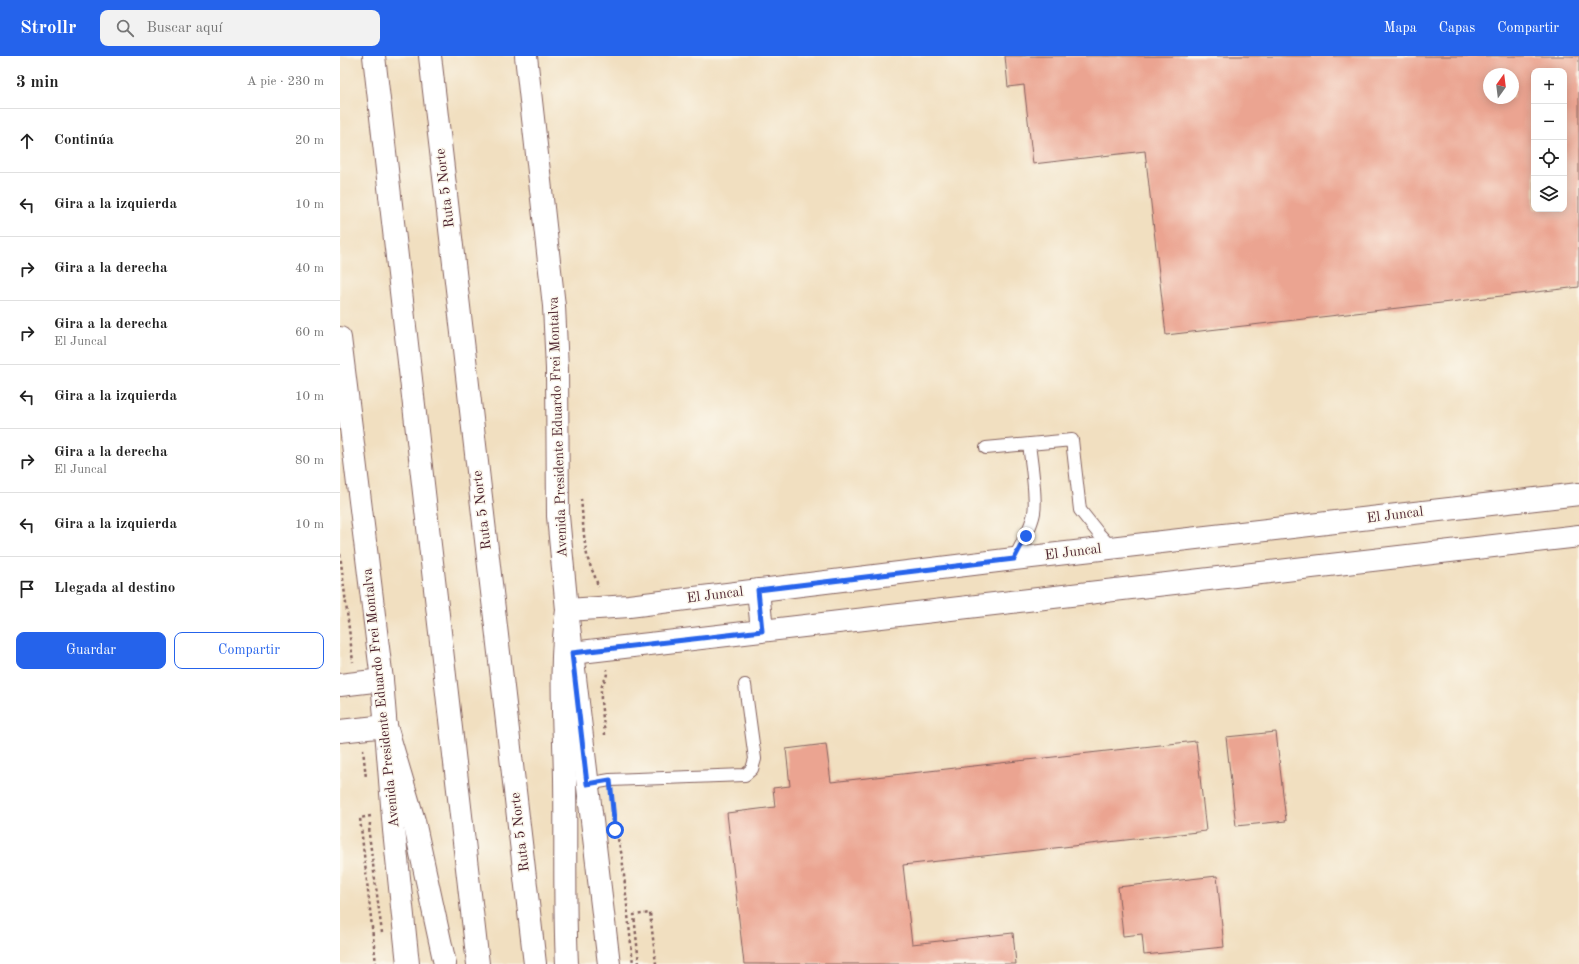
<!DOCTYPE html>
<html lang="es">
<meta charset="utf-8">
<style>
:root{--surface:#fff;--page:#f2f2f2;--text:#222;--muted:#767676;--line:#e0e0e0;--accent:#2563eb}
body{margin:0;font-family:"Old Standard TT",serif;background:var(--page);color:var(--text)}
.controls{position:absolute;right:12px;top:12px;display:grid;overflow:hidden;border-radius:8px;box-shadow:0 2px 10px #0003}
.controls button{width:36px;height:36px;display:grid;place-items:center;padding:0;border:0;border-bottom:1px solid var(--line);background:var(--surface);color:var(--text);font:20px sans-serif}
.compass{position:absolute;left:1143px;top:12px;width:36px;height:36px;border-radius:50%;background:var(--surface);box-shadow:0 2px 10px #0003;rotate:14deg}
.stop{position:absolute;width:12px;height:12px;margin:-9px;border:3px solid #2563eb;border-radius:50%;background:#fff}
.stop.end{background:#2563eb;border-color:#fff;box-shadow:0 1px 4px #0008}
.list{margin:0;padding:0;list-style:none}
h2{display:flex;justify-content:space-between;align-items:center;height:52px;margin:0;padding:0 16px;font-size:17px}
h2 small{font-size:13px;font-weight:400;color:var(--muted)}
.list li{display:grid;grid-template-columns:26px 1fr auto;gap:12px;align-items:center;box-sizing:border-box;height:64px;padding:0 16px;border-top:1px solid var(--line)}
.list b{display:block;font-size:15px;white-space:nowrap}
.list p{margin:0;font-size:13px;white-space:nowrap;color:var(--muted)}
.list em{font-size:13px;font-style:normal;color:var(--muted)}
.actions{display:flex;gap:8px;padding:12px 16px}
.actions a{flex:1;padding:9px 0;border:1px solid var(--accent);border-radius:8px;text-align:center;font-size:14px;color:var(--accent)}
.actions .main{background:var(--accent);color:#fff}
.icon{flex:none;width:22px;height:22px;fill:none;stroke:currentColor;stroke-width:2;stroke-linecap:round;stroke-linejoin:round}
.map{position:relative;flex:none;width:1239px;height:908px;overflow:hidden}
header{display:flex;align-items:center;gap:24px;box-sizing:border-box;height:56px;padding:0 20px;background:var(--accent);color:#fff}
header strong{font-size:19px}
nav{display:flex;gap:22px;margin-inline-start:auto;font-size:14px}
.search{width:280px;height:36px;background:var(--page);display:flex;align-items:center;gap:10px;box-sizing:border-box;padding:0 14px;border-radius:8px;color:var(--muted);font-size:15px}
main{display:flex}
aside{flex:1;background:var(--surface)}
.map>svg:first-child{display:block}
.building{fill:#eba491;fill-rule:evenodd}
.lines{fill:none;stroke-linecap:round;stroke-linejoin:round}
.service-casing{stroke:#84625f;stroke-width:14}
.minor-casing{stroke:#84625f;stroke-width:24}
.secondary-casing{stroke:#84625f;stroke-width:24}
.motorway-casing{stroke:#84625f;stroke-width:24}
.path{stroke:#84625f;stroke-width:2.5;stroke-dasharray:3 3;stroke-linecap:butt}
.service{stroke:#fff;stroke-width:12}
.minor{stroke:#fff;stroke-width:22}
.secondary{stroke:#fff;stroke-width:22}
.motorway{stroke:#fff;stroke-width:22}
.route{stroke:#2563eb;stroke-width:5}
.labels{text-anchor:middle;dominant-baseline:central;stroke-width:3;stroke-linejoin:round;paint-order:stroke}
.street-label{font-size:14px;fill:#4a1f2b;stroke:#fbf7ec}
</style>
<header>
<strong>Strollr</strong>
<div class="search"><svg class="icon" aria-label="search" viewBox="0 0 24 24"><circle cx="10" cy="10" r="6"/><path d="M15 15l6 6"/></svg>Buscar aquí</div>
<nav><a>Mapa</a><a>Capas</a><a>Compartir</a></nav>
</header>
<main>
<aside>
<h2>3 min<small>A pie · 230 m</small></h2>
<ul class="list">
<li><svg class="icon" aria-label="ahead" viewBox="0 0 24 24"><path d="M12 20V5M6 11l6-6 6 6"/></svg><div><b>Continúa</b></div><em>20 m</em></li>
<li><svg class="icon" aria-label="left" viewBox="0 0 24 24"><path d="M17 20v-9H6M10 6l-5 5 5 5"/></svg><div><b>Gira a la izquierda</b></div><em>10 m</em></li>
<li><svg class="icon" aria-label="right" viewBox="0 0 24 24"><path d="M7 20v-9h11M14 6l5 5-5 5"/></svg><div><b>Gira a la derecha</b></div><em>40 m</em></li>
<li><svg class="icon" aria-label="right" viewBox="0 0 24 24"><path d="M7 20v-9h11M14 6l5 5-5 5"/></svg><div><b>Gira a la derecha</b><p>El Juncal</p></div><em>60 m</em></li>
<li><svg class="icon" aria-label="left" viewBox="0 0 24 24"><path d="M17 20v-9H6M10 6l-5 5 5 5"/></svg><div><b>Gira a la izquierda</b></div><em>10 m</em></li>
<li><svg class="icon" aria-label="right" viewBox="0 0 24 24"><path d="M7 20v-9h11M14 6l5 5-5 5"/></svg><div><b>Gira a la derecha</b><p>El Juncal</p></div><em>80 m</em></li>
<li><svg class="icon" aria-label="left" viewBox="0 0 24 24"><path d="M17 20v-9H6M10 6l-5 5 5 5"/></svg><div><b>Gira a la izquierda</b></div><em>10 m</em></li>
<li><svg class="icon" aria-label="arrive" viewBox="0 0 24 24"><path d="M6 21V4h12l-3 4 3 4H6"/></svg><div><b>Llegada al destino</b></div></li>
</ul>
<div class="actions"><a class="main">Guardar</a><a>Compartir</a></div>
</aside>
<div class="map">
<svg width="1239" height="908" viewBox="0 0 1239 908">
<rect width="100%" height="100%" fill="#fbf7ec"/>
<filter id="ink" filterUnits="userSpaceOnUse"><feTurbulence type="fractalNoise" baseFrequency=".025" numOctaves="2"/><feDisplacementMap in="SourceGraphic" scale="8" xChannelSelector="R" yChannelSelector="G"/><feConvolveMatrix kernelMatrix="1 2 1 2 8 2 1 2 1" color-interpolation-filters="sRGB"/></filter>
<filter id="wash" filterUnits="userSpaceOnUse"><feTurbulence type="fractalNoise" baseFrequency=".012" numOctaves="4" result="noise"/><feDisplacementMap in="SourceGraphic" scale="16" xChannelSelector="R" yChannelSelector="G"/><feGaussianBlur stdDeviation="0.9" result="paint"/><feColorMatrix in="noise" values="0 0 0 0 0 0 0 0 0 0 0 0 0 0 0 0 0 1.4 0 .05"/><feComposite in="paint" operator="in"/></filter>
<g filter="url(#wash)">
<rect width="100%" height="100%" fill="#f1dfc0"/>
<g id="blocks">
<path class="building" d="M 665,0 L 1239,0 L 1239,231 L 826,279 L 805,95 L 693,108 L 684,29 L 668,31 ZM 1194,15 L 1224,15 L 1224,153 L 1194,153 ZM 1149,18 L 1173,18 L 1173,42 L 1149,42 Z
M 936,676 L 946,765 L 896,770 L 886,681 Z
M 856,685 L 866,775 L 563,809 L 572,888 L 673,877 L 676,908 L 404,908 L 387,757 L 435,751 L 433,732 L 450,730 L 446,693 L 486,688 L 491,726 Z
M 877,820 L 884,891 L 804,899 L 802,878 L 783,880 L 778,831 Z"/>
</g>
</g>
<g filter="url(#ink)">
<use href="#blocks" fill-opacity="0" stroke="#84625f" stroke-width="1"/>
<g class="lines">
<g class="service-casing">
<path id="service" d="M 646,392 L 732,384 L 740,454 L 759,478 L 772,492
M 674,503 C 681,489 691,473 694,457 C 697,441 691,406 689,388
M 247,728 L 270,724 L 405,719 L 412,713 L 415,703 L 405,629"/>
</g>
<g class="minor-casing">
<path id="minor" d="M 418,534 L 422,575
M 227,554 L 289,550 L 674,503 L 1239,438
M 232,597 L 1239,480
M 0,629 L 42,624
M 0,675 L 46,670"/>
</g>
<g class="secondary-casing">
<path id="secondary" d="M 186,0 L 214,250 L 217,313 L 218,460 L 227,554 L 269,908
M 0,282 L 42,624 L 54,774 L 68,908"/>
</g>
<g class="motorway-casing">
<path id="motorway" d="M 34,0 L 138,908
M 90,0 L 195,908
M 46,670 L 74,765 L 105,908
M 227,908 C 224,846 226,784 225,722 C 224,666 219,610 227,554"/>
</g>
<path class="path" d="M 241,443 C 243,461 243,480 247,499 C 249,510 256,520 258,531
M 0,498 L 13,606
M 265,679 C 264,665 260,648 261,634 C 262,625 268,623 267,613
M 23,693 L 26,722
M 31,760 L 20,762 L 36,908
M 30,767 L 29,778 L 42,877
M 278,783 L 282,800 L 293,908
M 299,908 L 294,859 L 310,857 L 316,908"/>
<use href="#service" class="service"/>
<use href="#minor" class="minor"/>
<use href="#secondary" class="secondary"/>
<use href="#motorway" class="motorway"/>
</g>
</g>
<g class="lines" filter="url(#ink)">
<path class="route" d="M 275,774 L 270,724 L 247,728 L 232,597 L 422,575 L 418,534 L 674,503 L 686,480"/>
</g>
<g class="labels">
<g class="street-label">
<text transform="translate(105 132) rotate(-97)">Ruta 5 Norte</text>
<text transform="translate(218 371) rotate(-92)">Avenida Presidente Eduardo Frei Montalva</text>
<text transform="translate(142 454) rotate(-97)">Ruta 5 Norte</text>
<text transform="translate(1055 459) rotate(-7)">El Juncal</text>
<text transform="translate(733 496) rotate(-7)">El Juncal</text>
<text transform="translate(375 539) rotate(-7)">El Juncal</text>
<text transform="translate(41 642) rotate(-96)">Avenida Presidente Eduardo Frei Montalva</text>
<text transform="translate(180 776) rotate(-97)">Ruta 5 Norte</text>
</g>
</g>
</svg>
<div class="controls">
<button>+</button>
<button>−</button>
<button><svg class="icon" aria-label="locate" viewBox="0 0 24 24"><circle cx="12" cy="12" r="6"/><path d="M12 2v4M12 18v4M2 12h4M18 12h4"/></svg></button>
<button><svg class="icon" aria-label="layers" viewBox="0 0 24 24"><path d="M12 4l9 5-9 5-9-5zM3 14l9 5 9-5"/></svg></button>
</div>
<svg class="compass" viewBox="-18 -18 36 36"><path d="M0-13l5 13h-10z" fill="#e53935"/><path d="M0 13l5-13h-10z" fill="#767676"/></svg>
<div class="stop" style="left:275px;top:774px"></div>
<div class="stop end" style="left:686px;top:480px"></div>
</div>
</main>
